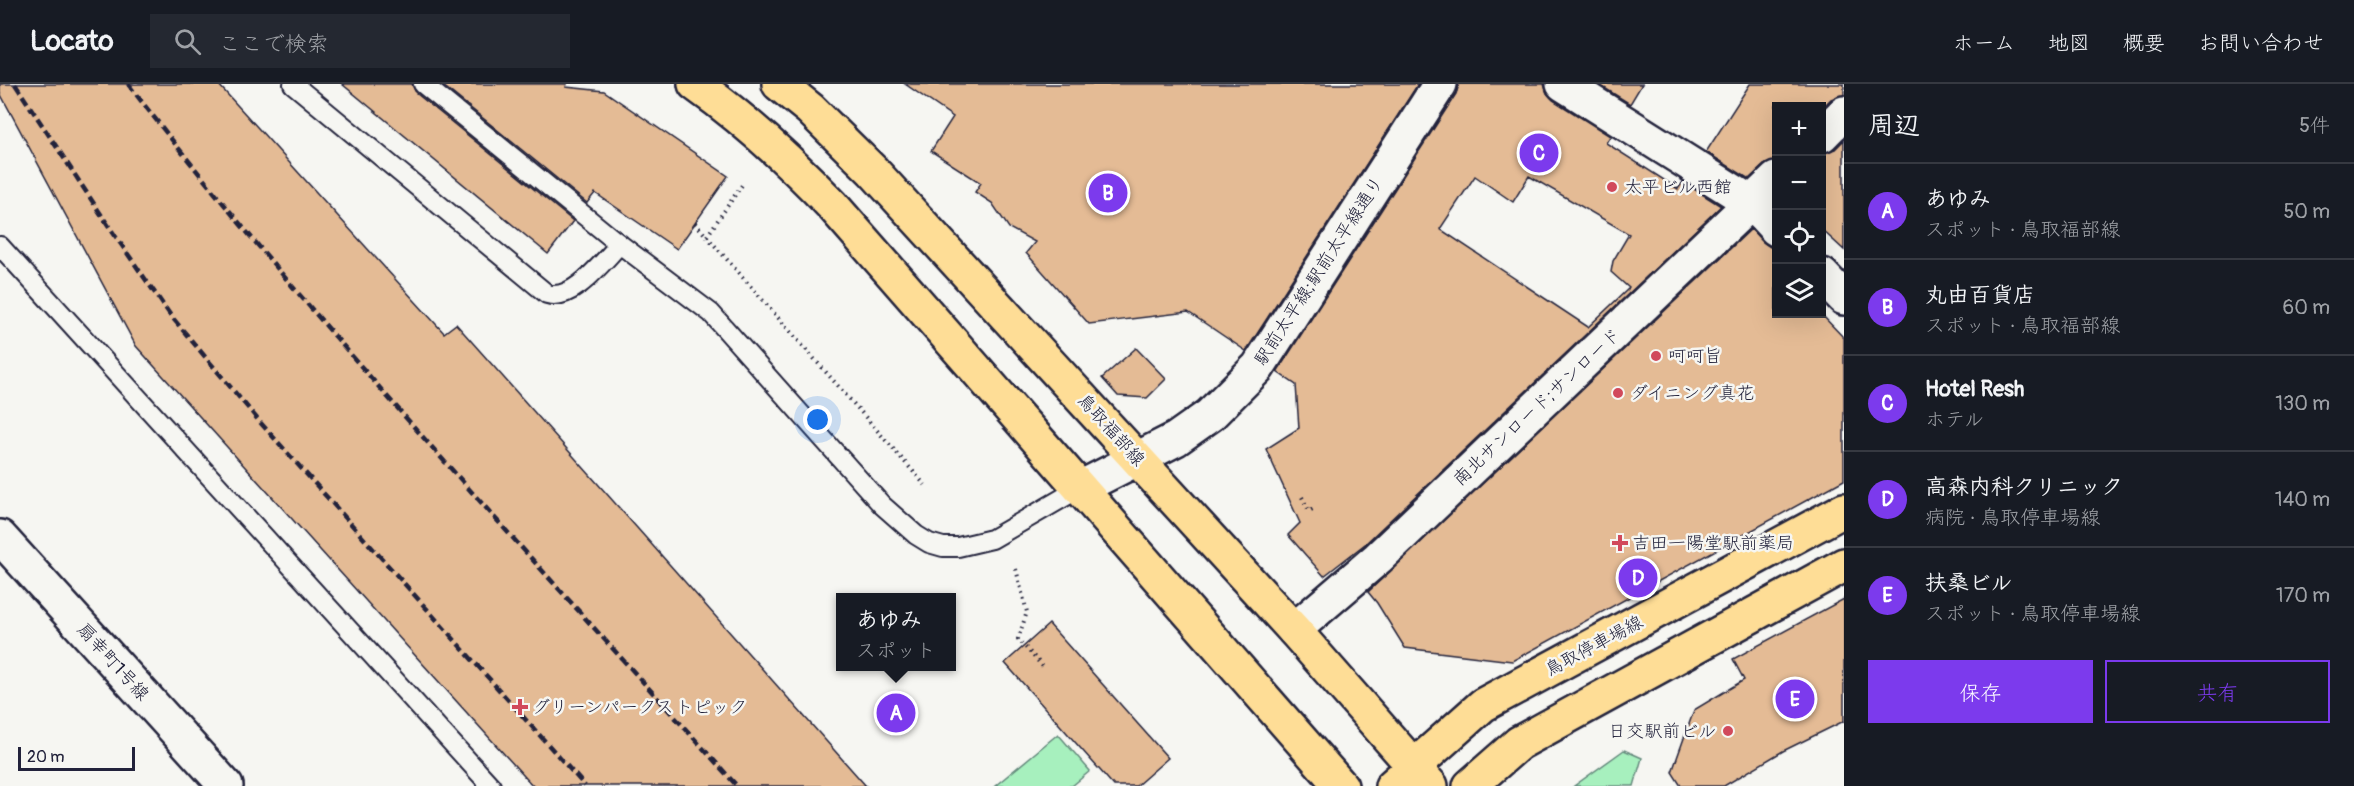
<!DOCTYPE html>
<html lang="ja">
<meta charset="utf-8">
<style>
:root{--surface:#171b24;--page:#242831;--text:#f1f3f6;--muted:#9ea1a6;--line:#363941;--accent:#7c3aed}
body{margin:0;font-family:Pangolin,"Klee One",sans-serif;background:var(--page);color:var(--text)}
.controls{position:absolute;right:18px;top:18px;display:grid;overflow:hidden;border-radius:0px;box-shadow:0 6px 24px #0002}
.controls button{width:54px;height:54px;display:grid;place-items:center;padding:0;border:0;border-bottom:2px solid var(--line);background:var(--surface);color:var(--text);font:30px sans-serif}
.scale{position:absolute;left:18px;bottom:15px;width:117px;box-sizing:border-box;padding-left:6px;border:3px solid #22223b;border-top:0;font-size:16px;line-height:21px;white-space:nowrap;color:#22223b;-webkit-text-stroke:4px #f6f6f2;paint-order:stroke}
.you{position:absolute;left:818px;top:336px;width:21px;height:21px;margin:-15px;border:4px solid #fff;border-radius:50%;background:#1a73e8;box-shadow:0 0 0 9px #1a73e833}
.badge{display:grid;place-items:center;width:39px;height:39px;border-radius:50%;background:var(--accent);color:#fff;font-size:20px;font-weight:700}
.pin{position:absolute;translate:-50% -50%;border:3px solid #fff;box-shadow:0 2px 6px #0006}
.popup{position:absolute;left:836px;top:509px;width:120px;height:78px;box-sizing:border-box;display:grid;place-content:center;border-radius:0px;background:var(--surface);filter:drop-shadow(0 2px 4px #0005);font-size:20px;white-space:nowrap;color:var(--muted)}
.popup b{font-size:22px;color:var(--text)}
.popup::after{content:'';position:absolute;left:50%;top:100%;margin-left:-12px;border:12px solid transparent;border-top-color:var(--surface)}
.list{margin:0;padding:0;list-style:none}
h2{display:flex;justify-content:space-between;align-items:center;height:78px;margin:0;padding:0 24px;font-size:26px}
h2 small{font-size:20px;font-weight:400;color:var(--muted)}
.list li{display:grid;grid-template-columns:39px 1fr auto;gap:18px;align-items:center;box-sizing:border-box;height:96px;padding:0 24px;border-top:2px solid var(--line)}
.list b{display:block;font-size:22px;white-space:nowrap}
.list p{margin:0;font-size:20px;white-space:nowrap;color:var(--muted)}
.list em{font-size:20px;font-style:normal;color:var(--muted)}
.actions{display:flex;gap:12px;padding:18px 24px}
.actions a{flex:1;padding:14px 0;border:2px solid var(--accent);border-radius:0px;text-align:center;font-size:21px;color:var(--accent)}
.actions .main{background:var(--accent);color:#fff}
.icon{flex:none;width:33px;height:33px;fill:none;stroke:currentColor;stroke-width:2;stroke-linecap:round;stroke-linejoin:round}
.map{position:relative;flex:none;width:1844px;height:702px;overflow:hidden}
header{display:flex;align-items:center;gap:36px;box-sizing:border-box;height:84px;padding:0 30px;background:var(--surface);border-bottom:2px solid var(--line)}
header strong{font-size:28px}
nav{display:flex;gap:33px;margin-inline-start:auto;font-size:21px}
.search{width:420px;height:54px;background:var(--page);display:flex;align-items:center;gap:15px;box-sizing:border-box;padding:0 21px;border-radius:0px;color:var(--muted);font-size:22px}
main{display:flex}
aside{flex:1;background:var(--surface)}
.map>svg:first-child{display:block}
.green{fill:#a7f0be;stroke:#64897c;stroke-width:1.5}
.building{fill:#e4bb95;stroke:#22223b;stroke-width:1.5;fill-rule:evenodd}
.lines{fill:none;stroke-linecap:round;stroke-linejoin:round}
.lane-casing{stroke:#22223b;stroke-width:22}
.street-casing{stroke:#22223b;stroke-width:38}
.secondary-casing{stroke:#22223b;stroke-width:38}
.primary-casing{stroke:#22223b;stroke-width:38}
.path{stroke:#22223b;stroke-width:4;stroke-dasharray:1.5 4.5;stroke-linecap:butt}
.lane{stroke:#f6f6f2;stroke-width:18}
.street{stroke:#f6f6f2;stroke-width:33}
.secondary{stroke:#f6f6f2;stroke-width:33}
.primary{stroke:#fedd96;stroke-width:33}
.rail{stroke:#22223b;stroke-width:4.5;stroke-dasharray:9 4.5;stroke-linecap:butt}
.poi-dot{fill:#d1495b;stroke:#f6f6f2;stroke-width:2}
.labels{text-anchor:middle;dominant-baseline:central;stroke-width:5;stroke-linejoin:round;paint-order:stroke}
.poi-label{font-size:18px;fill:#22223b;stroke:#f6f6f2;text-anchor:start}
.street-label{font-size:18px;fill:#22223b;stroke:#f6f6f2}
</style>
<header>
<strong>Locato</strong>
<div class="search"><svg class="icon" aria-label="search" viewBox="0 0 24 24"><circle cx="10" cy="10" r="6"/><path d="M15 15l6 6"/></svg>ここで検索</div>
<nav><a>ホーム</a><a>地図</a><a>概要</a><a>お問い合わせ</a></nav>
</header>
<main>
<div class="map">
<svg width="1844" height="702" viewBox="0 0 1844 702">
<rect width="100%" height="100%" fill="#f6f6f2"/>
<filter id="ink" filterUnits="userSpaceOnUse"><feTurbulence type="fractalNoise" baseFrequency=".0167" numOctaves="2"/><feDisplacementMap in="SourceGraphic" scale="12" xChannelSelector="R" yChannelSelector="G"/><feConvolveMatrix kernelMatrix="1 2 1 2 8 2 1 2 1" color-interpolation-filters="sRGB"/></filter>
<g filter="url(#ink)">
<path class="green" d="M 1058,650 L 1090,687 L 1072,702 L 995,702 Z
M 1624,666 L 1642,674 L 1634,702 L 1574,702 Z"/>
<path class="building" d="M 0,0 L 218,0 L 444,249 L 456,240 L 866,702 L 533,702 L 136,262 L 0,9 Z
M 342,0 L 412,0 L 416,9 L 573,137 L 548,170 Z
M 441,0 L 567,0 L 566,3 L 604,7 L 728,92 L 677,165 L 595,109 L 587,119 Z
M 905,0 L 1418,0 L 1246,267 L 1188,228 L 1089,240 L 1026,169 L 1035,158 L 1009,144 L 992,119 L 975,108 L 981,99 L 931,67 L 953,33 Z
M 1459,0 L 1544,0 L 1547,9 L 1553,16 L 1610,52 L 1606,59 L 1678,105 L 1683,98 L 1721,122 L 1365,460 L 1324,492 L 1288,451 L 1300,439 L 1266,365 L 1299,344 L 1296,301 L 1277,288 L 1456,10 ZM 1475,92 L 1513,118 L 1529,92 L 1629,150 L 1613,177 L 1611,188 L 1629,204 L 1588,243 L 1440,145 Z
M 1598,0 L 1642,0 L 1630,20 Z
M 1750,0 L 1844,0 L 1844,11 L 1831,15 L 1821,25 L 1821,22 L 1776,22 L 1776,77 L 1764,81 L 1749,95 L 1706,68 Z
M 1844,56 L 1844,166 L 1821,145 L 1821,69 L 1835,65 Z
M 1751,145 L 1763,158 L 1770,163 L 1776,163 L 1776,230 L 1821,230 L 1844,254 L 1844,396 L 1512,577 L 1405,564 L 1377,519 L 1368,508 Z
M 1136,264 L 1166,295 L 1147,314 L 1118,312 L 1102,294 Z
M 1844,515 L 1844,637 L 1783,667 L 1724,702 L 1681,702 L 1672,688 L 1694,626 L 1744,596 L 1733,575 Z
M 1049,540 L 1168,674 L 1136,702 L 1114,702 L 1005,579 Z"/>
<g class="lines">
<g class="lane-casing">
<path id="lane" d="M 293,0 L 547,210 C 573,218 603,177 620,160
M 423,0 L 613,155 L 711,229 L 882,421 L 916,451 L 929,459 L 943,463 L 958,463 L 992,455 L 1080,404
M 0,162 L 491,702"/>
</g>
<g class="street-casing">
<path id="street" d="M 1563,0 L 1752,119 L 1776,145
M 1822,51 L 1844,29
M 1822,191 L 1844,214
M 0,453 L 226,702
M 1294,546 L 1378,474 L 1776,95"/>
</g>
<g class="secondary-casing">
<path id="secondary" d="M 1080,404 L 1176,355 L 1210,331 L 1258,283 L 1440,0"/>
</g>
<g class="primary-casing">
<path id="primary" d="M 695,0 C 746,36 790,77 833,122 L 1341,702
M 779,0 L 810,25 L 873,87 L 1294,546 L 1431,702
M 1392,702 L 1483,621 L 1844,426
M 1470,702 L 1519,659 L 1844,481"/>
</g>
<path class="path" d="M 695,139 L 925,401
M 707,152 L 744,98
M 1302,413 L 1309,427 L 1315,424
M 1016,485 L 1027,528 L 1018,555 L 1045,585"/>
<use href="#lane" class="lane"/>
<use href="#street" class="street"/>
<use href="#secondary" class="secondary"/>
<use href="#primary" class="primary"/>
<path class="rail" d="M 15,0 L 116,153 L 171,232 L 259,337 L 585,702
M 128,0 C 318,245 530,472 737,702"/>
</g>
</g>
<g class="poi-dot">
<circle cx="1612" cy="103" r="6"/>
<circle cx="1656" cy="272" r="6"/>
<circle cx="1618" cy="309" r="6"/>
<path d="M1617 450h6v6h6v6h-6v6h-6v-6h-6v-6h6z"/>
<path d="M517 614h6v6h6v6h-6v6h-6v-6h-6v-6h6z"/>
<circle cx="1728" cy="647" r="6"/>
</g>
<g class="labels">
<g class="poi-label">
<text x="1624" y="103">太平ビル西館</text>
<text x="1668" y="272">呵呵旨</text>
<text x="1630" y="309">ダイニング真花</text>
<text x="1632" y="459">吉田一陽堂駅前薬局</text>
<text x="532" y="623">グリーンパークストピック</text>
<text x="1716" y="647" text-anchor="end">日交駅前ビル</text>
</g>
<g class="street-label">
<text transform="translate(1319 187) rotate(-57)">駅前太平線;駅前太平線通り</text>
<text transform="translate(1537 323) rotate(-43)">南北サンロード;サンロード</text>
<text transform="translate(1111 346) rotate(48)">鳥取福部線</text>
<text transform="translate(1594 562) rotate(-28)">鳥取停車場線</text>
<text transform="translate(113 578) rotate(48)">扇幸町1号線</text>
</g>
</g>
</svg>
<div class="controls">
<button>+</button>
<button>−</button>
<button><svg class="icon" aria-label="locate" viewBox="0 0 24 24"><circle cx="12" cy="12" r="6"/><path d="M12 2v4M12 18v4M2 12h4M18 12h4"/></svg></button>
<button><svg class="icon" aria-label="layers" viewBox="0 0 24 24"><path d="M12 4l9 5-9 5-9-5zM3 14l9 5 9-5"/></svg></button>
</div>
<div class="scale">20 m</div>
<div class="you"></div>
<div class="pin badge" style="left:896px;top:629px">A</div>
<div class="popup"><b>あゆみ</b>スポット</div>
<div class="pin badge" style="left:1108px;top:109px">B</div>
<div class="pin badge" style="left:1539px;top:69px">C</div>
<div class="pin badge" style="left:1638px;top:494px">D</div>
<div class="pin badge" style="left:1795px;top:615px">E</div>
</div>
<aside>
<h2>周辺<small>5件</small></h2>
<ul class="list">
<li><span class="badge">A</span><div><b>あゆみ</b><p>スポット · 鳥取福部線</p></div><em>50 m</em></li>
<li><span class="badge">B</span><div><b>丸由百貨店</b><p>スポット · 鳥取福部線</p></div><em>60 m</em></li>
<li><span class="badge">C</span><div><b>Hotel Resh</b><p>ホテル</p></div><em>130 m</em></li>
<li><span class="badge">D</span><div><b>高森内科クリニック</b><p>病院 · 鳥取停車場線</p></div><em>140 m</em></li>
<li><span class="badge">E</span><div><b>扶桑ビル</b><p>スポット · 鳥取停車場線</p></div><em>170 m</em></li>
</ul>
<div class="actions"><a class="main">保存</a><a>共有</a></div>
</aside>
</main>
